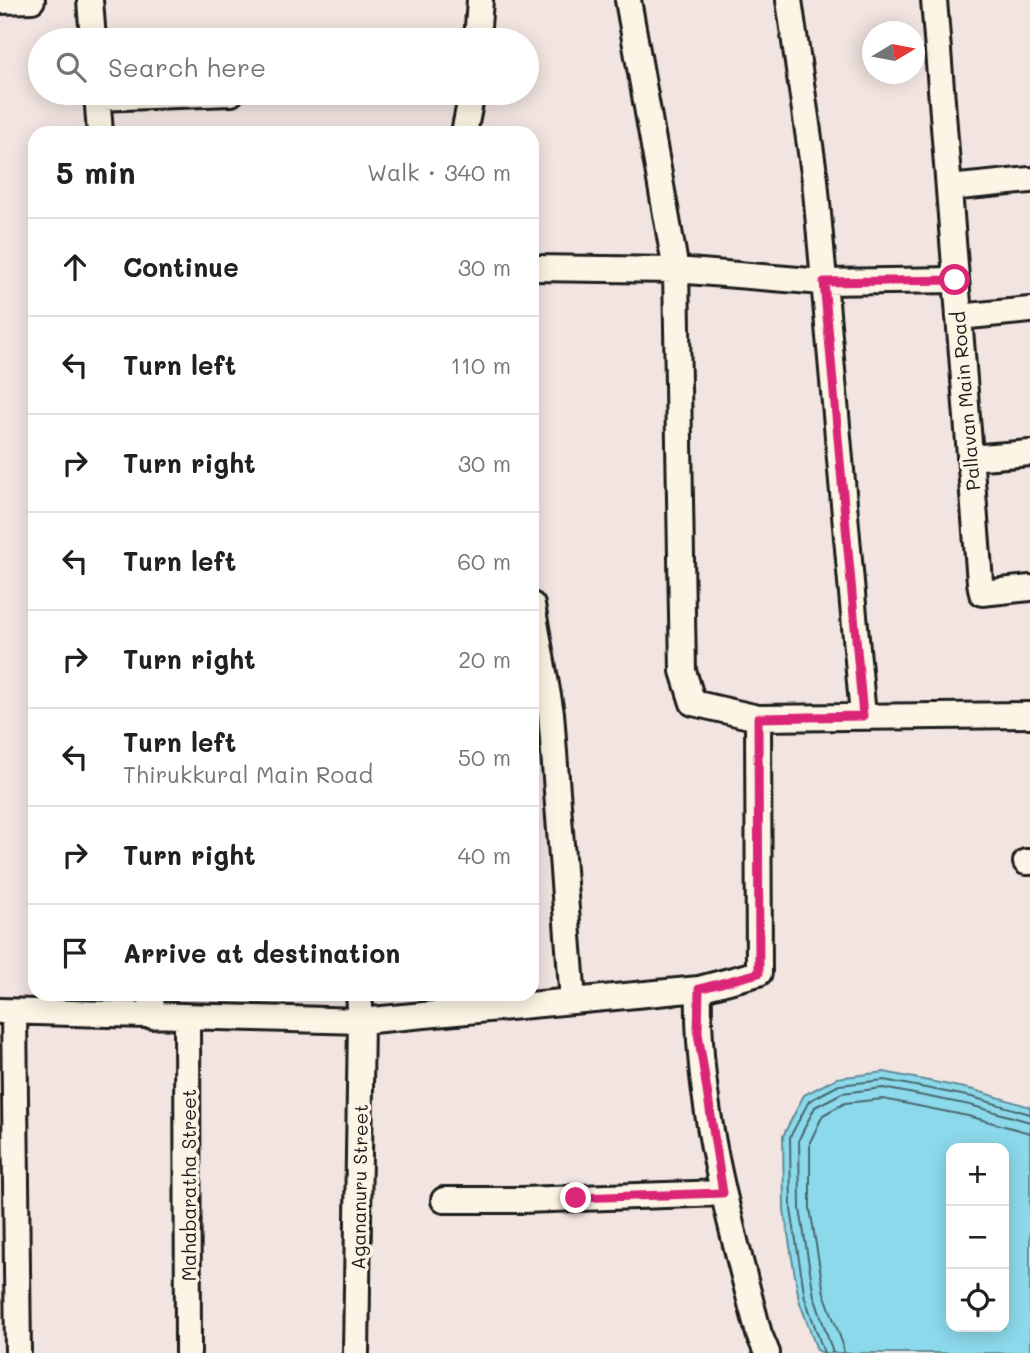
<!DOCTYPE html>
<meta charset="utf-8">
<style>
:root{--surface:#fff;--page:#f6f6f6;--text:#202124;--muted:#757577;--line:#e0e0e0}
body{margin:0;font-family:Mali,sans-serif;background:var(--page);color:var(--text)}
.controls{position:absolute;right:21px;bottom:21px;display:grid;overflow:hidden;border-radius:14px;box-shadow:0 4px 18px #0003}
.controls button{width:63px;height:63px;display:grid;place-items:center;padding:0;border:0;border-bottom:2px solid var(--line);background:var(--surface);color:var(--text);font:35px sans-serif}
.compass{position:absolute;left:862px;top:21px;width:63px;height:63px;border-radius:50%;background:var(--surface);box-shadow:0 4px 18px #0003;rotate:80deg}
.stop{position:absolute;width:21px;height:21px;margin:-16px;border:5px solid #db2777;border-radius:50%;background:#fff}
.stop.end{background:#db2777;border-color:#fff;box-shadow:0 2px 7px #0008}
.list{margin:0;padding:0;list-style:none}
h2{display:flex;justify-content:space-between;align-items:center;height:91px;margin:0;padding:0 28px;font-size:30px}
h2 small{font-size:23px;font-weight:400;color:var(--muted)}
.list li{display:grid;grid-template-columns:46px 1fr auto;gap:21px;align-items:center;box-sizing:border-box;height:98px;padding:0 28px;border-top:2px solid var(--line)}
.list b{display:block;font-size:26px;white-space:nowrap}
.list p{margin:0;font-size:23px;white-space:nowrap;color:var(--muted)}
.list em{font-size:23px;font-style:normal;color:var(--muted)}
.icon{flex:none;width:38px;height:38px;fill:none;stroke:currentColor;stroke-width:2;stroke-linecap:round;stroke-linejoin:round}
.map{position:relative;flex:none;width:1030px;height:1353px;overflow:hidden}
.search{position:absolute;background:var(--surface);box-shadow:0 4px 18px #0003;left:28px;top:28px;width:511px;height:77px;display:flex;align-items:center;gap:18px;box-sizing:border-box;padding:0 24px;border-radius:38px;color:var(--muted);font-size:26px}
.panel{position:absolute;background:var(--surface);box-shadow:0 4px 18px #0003;left:28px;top:126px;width:511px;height:875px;border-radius:21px}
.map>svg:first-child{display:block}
.water{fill:#8cd9eb;stroke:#5f8d98;stroke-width:2;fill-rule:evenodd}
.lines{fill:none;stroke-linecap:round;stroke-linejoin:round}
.shore{stroke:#49686f;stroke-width:2}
.street-casing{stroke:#1c1c1c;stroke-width:30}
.street{stroke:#fcf5e5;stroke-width:24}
.route{stroke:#db2777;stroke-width:9}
.labels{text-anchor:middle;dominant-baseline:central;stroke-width:7;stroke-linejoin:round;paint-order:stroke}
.street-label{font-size:19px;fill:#1c1c1c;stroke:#fcf5e5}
</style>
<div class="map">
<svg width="1030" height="1353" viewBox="0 0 1030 1353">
<rect width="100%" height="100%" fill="#f2e5e1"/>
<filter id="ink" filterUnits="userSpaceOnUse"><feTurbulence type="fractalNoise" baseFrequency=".0143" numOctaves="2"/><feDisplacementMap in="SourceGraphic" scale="14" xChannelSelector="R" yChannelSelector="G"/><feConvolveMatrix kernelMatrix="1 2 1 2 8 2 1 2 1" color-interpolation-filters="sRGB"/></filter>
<g filter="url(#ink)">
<path class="water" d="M 884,1072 L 974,1090 L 1030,1107 L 1030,1353 L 823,1353 L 817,1350 L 799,1300 L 784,1210 L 783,1136 L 804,1095 L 837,1078 ZM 951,1148 L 1004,1148 L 1004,1327 L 951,1327 Z"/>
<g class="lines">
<path class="shore" d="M 824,1353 L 805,1298 L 791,1209 L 790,1137 L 809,1101 L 839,1085 L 884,1080 L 972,1097 L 1030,1114
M 833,1353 L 814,1296 L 800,1209 L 799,1139 L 815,1107 L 842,1093 L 883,1088 L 970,1105 L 1030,1122
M 844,1353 L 842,1342 L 824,1293 L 810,1208 L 810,1142 L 823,1115 L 845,1103 L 883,1099 L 968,1116 L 1030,1133"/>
<g class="street-casing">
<path id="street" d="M 90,0 L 93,40
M 628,0 L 676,270 L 683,671 L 693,703 L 758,718 L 1030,715
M 789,0 L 815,180 L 863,716
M 934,0 L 980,582 L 982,593 L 1030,588
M 0,1 L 32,0
M 477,40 L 480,0
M 97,93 L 100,133
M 97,98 L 231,93
M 464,133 L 472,93
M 949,188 L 1030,180
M 532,268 L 676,270 L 823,282 L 955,280
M 959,317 L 1030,310
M 970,458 L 1030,453
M 532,605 L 551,713 L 573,1001
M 1026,862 L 1030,862
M 699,989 L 759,973 L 758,718
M 151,994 L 152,1016
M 0,1011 L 361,1021 L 699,989 C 696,1106 730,1222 759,1334 L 767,1353
M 14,1012 L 18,1353
M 187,1017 L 188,1353
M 444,1200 L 522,1200 L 723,1193
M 356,1353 L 361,1021 L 359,994"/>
</g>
<use href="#street" class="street"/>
</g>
</g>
<g class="lines" filter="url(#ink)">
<path class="route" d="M 576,1198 L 723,1193 L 698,1033 L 699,989 L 759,973 L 758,718 L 863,716 L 824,282 L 955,280"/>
</g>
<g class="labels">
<g class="street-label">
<text transform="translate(965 401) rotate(-95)">Pallavan Main Road</text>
<text transform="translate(188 1185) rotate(-90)">Mahabaratha Street</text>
<text transform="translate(359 1187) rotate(-89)">Agananuru Street</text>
</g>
</g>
</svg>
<div class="controls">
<button>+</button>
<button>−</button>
<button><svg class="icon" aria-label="locate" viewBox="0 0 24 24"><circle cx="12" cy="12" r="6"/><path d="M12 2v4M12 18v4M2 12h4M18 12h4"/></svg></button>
</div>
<svg class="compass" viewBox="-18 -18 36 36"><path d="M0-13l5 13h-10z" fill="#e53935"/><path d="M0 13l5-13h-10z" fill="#757577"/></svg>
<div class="stop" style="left:955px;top:280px"></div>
<div class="stop end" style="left:576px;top:1198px"></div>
<div class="search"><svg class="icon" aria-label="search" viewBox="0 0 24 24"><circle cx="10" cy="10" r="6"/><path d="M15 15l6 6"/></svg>Search here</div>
<section class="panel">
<h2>5 min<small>Walk · 340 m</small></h2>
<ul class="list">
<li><svg class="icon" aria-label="ahead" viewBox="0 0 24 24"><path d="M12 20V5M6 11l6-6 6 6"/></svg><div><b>Continue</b></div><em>30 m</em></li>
<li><svg class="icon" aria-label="left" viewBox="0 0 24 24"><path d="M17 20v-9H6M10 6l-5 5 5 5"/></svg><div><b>Turn left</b></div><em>110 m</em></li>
<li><svg class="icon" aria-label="right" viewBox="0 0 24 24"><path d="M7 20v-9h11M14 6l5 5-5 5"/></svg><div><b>Turn right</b></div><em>30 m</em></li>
<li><svg class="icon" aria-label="left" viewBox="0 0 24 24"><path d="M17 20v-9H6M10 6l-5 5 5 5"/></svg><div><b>Turn left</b></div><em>60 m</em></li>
<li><svg class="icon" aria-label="right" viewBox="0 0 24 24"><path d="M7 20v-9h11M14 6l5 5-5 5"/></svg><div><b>Turn right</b></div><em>20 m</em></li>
<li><svg class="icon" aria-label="left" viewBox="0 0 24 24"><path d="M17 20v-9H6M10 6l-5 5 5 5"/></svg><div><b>Turn left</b><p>Thirukkural Main Road</p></div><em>50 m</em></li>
<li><svg class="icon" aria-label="right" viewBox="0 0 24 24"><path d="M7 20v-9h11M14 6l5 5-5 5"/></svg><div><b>Turn right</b></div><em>40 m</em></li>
<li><svg class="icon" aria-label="arrive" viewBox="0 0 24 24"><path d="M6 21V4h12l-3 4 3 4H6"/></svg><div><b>Arrive at destination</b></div></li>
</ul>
</section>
</div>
